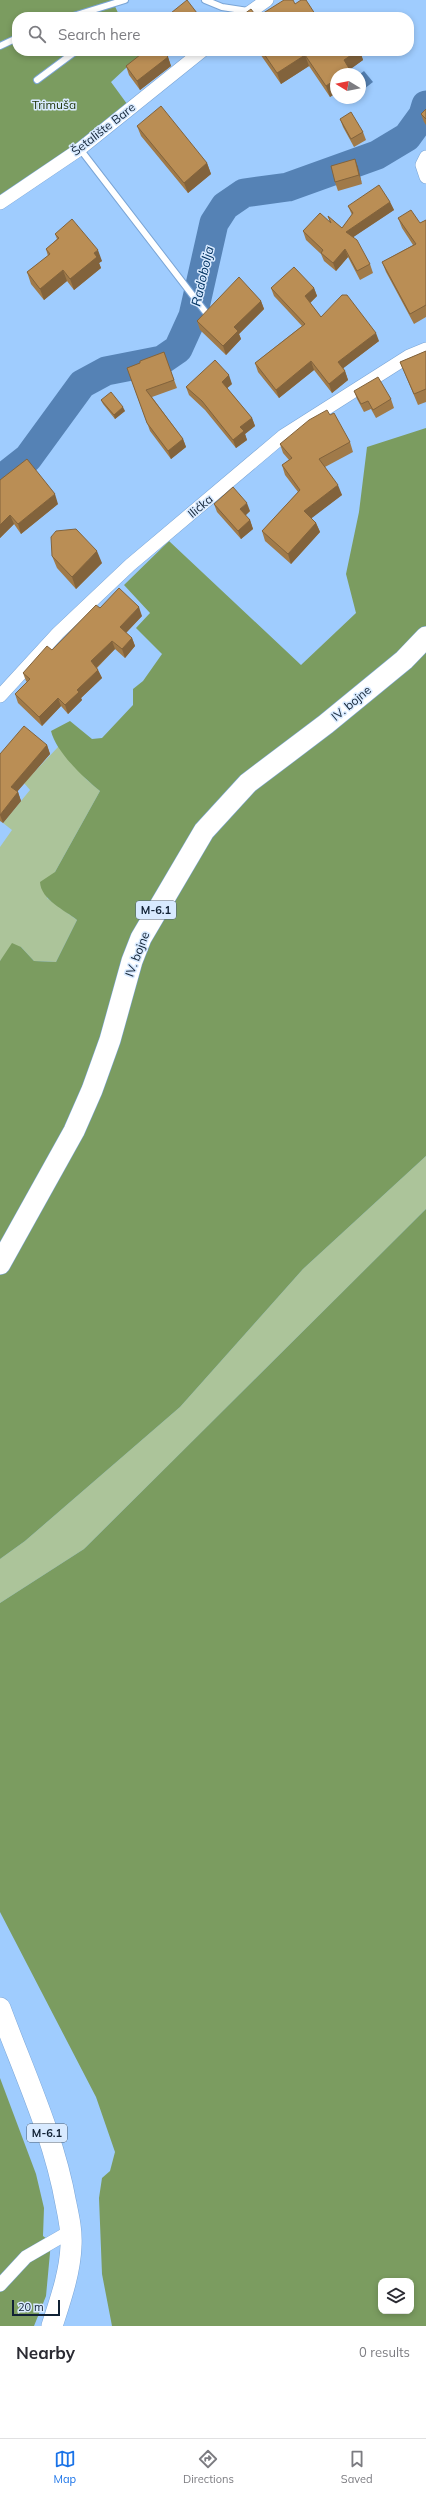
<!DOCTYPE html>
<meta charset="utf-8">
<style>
:root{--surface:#fff;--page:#f7f7f7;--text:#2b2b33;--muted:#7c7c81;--line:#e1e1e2;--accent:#1a73e8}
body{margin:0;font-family:Mulish,sans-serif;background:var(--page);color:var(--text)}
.controls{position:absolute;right:12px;bottom:12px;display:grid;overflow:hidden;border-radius:8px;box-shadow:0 2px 6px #0003}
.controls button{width:36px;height:36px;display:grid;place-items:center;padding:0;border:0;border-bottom:1px solid var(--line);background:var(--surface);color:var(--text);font:20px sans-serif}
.compass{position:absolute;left:330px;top:68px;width:36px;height:36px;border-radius:50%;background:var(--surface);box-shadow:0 2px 6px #0003;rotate:280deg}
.scale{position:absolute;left:12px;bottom:10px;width:48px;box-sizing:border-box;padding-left:4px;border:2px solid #112235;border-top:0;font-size:11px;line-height:14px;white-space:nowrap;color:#112235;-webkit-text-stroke:3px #d8eaff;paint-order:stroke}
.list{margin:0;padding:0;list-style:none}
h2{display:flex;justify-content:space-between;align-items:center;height:52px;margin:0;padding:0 16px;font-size:17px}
h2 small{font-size:13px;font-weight:400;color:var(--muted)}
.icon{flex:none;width:22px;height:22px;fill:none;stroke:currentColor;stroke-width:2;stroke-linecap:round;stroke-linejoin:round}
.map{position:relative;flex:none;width:426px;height:2326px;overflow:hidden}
.search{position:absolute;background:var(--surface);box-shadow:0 2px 6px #0003;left:12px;right:12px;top:12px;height:44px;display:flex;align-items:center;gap:10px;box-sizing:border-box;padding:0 14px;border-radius:16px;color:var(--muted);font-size:15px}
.sheet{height:112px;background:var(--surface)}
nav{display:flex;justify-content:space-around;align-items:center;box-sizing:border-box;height:56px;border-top:1px solid var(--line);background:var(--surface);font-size:11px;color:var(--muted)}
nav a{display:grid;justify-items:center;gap:2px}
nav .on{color:var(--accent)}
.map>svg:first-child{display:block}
.green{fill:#acc49a}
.forest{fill:#7b9c60;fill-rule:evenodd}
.water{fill:#5582b5}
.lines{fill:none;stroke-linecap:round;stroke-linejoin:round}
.river{stroke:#5582b5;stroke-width:29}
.lane-casing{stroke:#7aa5d6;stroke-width:8}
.street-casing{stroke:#7aa5d6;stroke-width:14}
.primary-casing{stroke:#7aa5d6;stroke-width:22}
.lane{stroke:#fff;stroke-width:6}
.street{stroke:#fff;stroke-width:13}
.primary{stroke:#fff;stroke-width:21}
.wall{fill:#a07a49}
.shaded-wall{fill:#82633c}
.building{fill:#ba8e55;stroke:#82633c}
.labels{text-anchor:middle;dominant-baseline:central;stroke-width:3;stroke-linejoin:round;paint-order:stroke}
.shield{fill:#d8eaff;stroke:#4d5e72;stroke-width:1}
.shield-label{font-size:11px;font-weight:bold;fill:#112235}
.park-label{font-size:12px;fill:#1e3307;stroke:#d8eaff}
.street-label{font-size:12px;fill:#112235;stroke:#d8eaff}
.water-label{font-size:13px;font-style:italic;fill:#003362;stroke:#d8eaff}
</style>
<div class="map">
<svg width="426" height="2326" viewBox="0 0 426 2326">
<rect width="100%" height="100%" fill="#9fccfe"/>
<path class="green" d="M 59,746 L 86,779 L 100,791 L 55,872 L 47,898 L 77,920 L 56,962 L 34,961 L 21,947 L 0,961 L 0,847 L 12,830 L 3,823 L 30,790 L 24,783 Z
M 426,1156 L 426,1209 L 84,1549 L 0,1603 L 0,1559 L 25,1541 L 180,1407 L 303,1269 Z"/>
<path class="forest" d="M 0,0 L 112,0 L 120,17 L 17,17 L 17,51 L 138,51 L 140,55 L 111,82 L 130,108 L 0,202 Z
M 426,428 L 426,1156 L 303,1269 L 180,1407 L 25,1541 L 0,1559 L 0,961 L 12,943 L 21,947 L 34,961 L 56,962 L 77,920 C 65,910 41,900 40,882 L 55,872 L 100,791 C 84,778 56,752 51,731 L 70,721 L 92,739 L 102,738 L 133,705 L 133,689 L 143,681 L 162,654 L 136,628 L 150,613 L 124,585 L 169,541 L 301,665 L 356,613 L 346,574 L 359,512 L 367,447 Z
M 426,1209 L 426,2326 L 112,2326 L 102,2274 L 99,2198 L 102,2178 L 110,2171 L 115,2152 L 96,2097 L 0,1912 L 0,1603 L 84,1549 ZM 381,2281 L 411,2281 L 411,2311 L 381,2311 Z
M 0,2078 L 36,2174 L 44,2208 L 43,2236 L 51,2242 L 46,2296 L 34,2326 L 0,2326 Z"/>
<path class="water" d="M 364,71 L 373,82 L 360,92 L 360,74 Z"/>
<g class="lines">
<path class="river" d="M 0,480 L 28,458 L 82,384 L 106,371 L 162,360 L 178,349 L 193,316 L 214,223 L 225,206 L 244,193 L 288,187 L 377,155 L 407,137 L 423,115 L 426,105"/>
<g class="lane-casing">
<path id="lane" d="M 205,0 L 222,7 L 248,11
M 70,17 L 125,0
M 0,46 L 17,38
M 37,80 L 76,51
M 80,149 L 207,314"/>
</g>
<g class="street-casing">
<path id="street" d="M 243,17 L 267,0
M 426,157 L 422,165 L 426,177
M 0,203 L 80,149 L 202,51
M 0,696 L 58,633 L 130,565 L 283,436 L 409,356 L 426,349
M 0,2285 L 26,2257 L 71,2231"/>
</g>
<g class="primary-casing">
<path id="primary" d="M 0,1264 L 74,1131 L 92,1090 L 110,1040 L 132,961 L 141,938 L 204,831 L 248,783 L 326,724 L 404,660 L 426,637
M 0,2008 C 24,2073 54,2136 66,2204 C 69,2218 72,2232 71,2246 C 70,2273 60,2301 52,2326"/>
</g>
<use href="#lane" class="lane"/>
<use href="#street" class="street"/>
<use href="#primary" class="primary"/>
</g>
<path class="wall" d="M 258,51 L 360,51 L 363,60 L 350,69 L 336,74 L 336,93 L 330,97 L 309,66 L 281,84 Z
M 163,52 L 168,57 L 171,66 L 140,90 L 129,75 L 126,66 Z
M 426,109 L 426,125 L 424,122 L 421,114 Z
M 340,119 L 363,132 L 366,140 L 354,147 L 343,127 Z
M 137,126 L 207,163 L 211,174 L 188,193 L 141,136 Z
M 355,159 L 362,184 L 338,191 L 335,182 Z
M 390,202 L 394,210 L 353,237 L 370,264 L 373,273 L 360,280 L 348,257 L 336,271 L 324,261 L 321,254 L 306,240 L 303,231 L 330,222 L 328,216 L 342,228 L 352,215 L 348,206 Z
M 398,218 L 420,223 L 426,220 L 426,317 L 414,324 L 386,272 L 382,262 L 413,245 L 402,228 Z
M 55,234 L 102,261 L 99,263 L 101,268 L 74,290 L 67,281 L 44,300 L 31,284 L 27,272 L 48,256 L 46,249 L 57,239 Z
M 271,288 L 314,288 L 317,296 L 310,303 L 321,317 L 379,341 L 343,368 L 345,371 L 348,380 L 332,393 L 314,370 L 279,398 L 258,372 L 255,363 L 302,326 L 274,296 Z
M 261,301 L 264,309 L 239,334 L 241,339 L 226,355 L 200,330 L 197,321 Z
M 426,351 L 426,402 L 418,405 L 400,362 Z
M 164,352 L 177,388 L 152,397 L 183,439 L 186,447 L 171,459 L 150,431 L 127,368 L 140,363 Z
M 232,384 L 227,388 L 252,418 L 255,426 L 245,434 L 247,440 L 236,448 L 205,410 L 189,395 L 186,387 Z
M 354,391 L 391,399 L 394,408 L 376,418 L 371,409 L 364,412 L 357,399 Z
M 101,400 L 125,411 L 115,419 L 103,404 Z
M 330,415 L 350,442 L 353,452 L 325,467 L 342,495 L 311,518 L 316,523 L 320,532 L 291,564 L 265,541 L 262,531 L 298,492 L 285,475 L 282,465 L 289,460 L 283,453 L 280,444 Z
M 0,480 L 58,504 L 21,534 L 14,524 L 0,538 Z
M 214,504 L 250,511 L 245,515 L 250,520 L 253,529 L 241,539 L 217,512 Z
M 52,556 L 102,563 L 76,589 L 57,568 Z
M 100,608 L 142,616 L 126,633 L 132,638 L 135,646 L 125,658 L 115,649 L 97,668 L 102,678 L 81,698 L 82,700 L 68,714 L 61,706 L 42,726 L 18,703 L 15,694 L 27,682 L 26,681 L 23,673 L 52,650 Z
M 47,745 L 50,754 L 17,792 L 18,792 L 21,801 L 3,823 L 0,821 L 0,754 Z"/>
<path class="shaded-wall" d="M 197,13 L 199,17 L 192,17 Z
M 357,51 L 360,51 L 363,60 L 348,71 L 344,60 Z
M 305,55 L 309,66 L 281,84 L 277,73 Z
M 168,57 L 171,66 L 140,90 L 137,81 Z
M 350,70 L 352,74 L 344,74 Z
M 336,79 L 336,93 L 330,97 L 326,86 Z
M 355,159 L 358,167 L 362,184 L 359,175 Z
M 207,163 L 211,174 L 188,193 L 184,183 Z
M 390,202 L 394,210 L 349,240 L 346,232 Z
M 345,249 L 348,257 L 336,271 L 333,263 Z
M 98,250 L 102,261 L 99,263 L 101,268 L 74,290 L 70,279 L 94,253 Z
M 63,270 L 67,281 L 44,300 L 40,289 Z
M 314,288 L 317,296 L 308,305 L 305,296 Z
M 261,301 L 264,309 L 239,334 L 241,339 L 226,355 L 223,346 L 234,327 Z
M 376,333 L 379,341 L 341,370 L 338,362 Z
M 311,361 L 314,370 L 279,398 L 276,390 Z
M 345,371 L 348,380 L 332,393 L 329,384 Z
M 229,375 L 232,384 L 225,390 L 222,382 Z
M 123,407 L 125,411 L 115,419 L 114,415 Z
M 252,418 L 255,426 L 245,434 L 247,440 L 236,448 L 233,440 L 240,427 Z
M 183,439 L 186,447 L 171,459 L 168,451 Z
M 338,485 L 342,495 L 308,521 L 304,511 Z
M 55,494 L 58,504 L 21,534 L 18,524 Z
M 247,503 L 250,511 L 243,518 L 240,509 Z
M 10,515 L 14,524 L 0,538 L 0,525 Z
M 250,520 L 253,529 L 241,539 L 238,531 Z
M 316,523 L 320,532 L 291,564 L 288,554 Z
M 97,551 L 102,563 L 76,589 L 72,577 Z
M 139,607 L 142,616 L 123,636 L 120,627 Z
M 132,638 L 135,646 L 125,658 L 122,649 Z
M 112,641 L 115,649 L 94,670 L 91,661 Z
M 98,670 L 102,678 L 81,698 L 82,700 L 68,714 L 65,705 L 77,690 Z
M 58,698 L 61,706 L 42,726 L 39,717 Z
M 47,745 L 50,754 L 14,795 L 11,787 Z
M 18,792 L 21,801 L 3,823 L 0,815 Z"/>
<path class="building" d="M 187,0 L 197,13 L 192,17 L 166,17 Z
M 284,0 L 293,0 L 295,4 L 301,0 L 306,0 L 317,17 L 257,17 Z
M 251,9 L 257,17 L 240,17 Z
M 335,14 L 337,17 L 331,17 Z
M 145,51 L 163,51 L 168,57 L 137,81 L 126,66 Z
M 262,51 L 357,51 L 344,60 L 350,70 L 344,74 L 336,74 L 336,79 L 326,86 L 305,55 L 277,73 Z
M 161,106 L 207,163 L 184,183 L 137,126 Z
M 426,109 L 426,119 L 421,114 Z
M 351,112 L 363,132 L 351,139 L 340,119 Z
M 355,159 L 359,175 L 335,182 L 331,166 Z
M 379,185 L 390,202 L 346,232 L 357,240 L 370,264 L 357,271 L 345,249 L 333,263 L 321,253 L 323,250 L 303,231 L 320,213 L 331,223 L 328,216 L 342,228 L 353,213 L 348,206 Z
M 411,210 L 420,223 L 426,220 L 426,305 L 410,314 L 382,262 L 416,244 L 398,218 Z
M 72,219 L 98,250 L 94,253 L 97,257 L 70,279 L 63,270 L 40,289 L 27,272 L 50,254 L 46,249 L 59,238 L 55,234 Z
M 294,267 L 314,288 L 305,296 L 321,317 L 342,295 L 347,295 L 376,333 L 338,362 L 345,371 L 329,384 L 311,361 L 276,390 L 255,363 L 305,324 L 271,288 Z
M 239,277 L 261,301 L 234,327 L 238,331 L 223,346 L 197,321 Z
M 426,351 L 426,389 L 414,394 L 400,362 Z
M 164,352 L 174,380 L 146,390 L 183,439 L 168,451 L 147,423 L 127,368 L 140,363 L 140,361 Z
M 215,360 L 229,375 L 222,382 L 252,418 L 240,427 L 244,431 L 233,440 L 202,401 L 186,387 Z
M 378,377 L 391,399 L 373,410 L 368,401 L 361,404 L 354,391 Z
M 111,392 L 123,407 L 114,415 L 101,400 Z
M 327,410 L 330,415 L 334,413 L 350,442 L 319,459 L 338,485 L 304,511 L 316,523 L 288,554 L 262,531 L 300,490 L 282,465 L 292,458 L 280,444 L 309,420 Z
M 27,459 L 55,494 L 18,524 L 10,515 L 0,525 L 0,480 Z
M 233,487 L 247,503 L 240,509 L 250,520 L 238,531 L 214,504 Z
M 76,529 L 97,551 L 72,577 L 52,556 L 51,537 L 56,531 Z
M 119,588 L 139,607 L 120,627 L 132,638 L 122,649 L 112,641 L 91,661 L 98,670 L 77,690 L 79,692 L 65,705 L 58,698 L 39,717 L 15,694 L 30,679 L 23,673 L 47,646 L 52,650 L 96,605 L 100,608 Z
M 24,726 L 47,745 L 11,787 L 18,792 L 0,815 L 0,754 Z"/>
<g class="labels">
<g class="shield">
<rect x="136" y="901" width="40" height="18" rx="3"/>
<rect x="27" y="2124" width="40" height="18" rx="3"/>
</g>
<g class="shield-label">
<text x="156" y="910">M-6.1</text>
<text x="47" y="2133">M-6.1</text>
</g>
<g class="park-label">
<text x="54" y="104">Trimuša</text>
</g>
<g class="street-label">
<text transform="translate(103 129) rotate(-38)">Šetalište Bare</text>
<text transform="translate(200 506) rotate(-40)">Ilićka</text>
<text transform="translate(351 703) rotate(-40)">IV. bojne</text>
<text transform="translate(137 954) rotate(-69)">IV. bojne</text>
</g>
<g class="water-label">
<text transform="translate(202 276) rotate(-77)">Radobolja</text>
</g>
</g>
</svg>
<div class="controls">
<button><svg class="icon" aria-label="layers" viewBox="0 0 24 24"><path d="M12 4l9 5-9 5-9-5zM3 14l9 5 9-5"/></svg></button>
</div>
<svg class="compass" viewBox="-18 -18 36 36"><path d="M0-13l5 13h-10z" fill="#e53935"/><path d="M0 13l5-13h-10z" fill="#7c7c81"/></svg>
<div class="scale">20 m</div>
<div class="search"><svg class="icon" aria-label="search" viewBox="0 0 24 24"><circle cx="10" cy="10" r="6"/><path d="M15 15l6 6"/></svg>Search here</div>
</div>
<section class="sheet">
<h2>Nearby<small>0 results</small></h2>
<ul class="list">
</ul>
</section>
<nav>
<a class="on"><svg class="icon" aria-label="map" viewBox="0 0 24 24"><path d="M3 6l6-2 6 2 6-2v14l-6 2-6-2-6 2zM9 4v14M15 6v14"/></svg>Map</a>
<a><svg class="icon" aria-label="directions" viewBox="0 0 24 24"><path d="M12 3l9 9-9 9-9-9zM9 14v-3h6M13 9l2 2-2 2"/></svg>Directions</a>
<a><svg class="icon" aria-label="saved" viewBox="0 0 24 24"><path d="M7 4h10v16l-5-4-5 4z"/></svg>Saved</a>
</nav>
